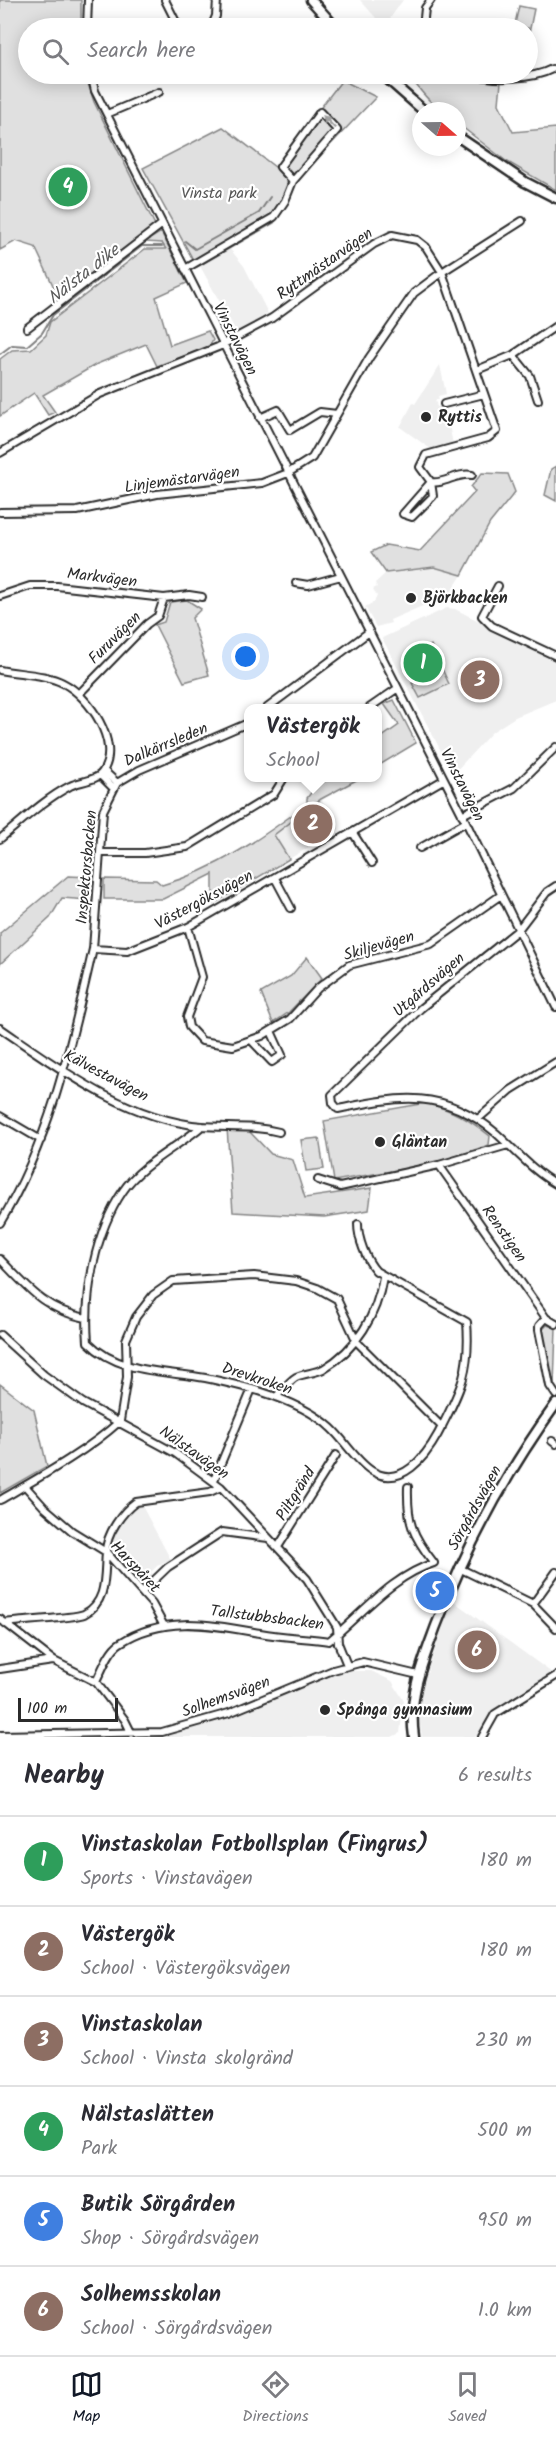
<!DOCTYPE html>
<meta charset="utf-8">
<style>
:root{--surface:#fff;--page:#f7f7f7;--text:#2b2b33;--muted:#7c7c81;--line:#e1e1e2;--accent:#111827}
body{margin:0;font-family:Kalam,sans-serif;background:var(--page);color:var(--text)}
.compass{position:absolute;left:412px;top:102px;width:54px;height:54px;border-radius:50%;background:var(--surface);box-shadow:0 3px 15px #0003;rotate:110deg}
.scale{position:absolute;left:18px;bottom:15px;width:100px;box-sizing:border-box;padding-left:6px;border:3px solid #2b2b2b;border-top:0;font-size:16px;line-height:21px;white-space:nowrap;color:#2b2b2b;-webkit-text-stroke:4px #fff;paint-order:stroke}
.you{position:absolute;left:246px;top:657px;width:21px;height:21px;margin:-15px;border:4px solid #fff;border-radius:50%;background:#1a73e8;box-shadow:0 0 0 9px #1a73e833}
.badge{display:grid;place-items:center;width:39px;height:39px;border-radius:50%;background:var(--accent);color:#fff;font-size:20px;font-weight:700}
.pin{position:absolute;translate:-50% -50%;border:3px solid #fff;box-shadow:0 2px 6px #0006}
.popup{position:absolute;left:244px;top:704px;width:138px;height:78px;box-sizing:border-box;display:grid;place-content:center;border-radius:12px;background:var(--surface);filter:drop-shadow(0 2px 4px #0005);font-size:20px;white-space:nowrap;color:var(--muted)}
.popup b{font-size:22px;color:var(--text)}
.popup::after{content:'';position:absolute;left:50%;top:100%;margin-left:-12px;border:12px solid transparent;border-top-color:var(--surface)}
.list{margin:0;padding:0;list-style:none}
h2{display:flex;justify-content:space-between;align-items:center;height:78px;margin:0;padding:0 24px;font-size:26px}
h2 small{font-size:20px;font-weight:400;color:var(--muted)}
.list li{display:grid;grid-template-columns:39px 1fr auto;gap:18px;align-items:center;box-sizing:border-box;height:90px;padding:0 24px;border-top:2px solid var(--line)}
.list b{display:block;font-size:22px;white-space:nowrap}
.list p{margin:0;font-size:20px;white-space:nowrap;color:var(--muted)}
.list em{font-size:20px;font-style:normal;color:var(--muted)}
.icon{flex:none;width:33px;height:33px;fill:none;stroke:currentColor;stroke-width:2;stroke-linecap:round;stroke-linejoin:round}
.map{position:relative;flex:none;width:556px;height:1737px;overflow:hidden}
.search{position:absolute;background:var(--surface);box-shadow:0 3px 15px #0003;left:18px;right:18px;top:18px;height:66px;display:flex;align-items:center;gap:15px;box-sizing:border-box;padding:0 21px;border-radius:33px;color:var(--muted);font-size:22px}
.sheet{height:618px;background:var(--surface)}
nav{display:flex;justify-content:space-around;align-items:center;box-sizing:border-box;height:84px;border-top:2px solid var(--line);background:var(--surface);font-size:16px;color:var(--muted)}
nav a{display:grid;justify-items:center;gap:3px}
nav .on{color:var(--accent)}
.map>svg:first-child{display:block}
.built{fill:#efefef}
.green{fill:#e0e0e0;stroke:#868686;stroke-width:1.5}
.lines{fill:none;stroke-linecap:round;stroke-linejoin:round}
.stream{stroke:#7e7e7e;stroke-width:2}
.street-casing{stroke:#2b2b2b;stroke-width:10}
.secondary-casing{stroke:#2b2b2b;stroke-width:13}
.street{stroke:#fff;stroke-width:6}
.secondary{stroke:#fff;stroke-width:8}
.oneway{fill:#a0a0a0}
.poi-dot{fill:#2b2b2b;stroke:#fff;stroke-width:2}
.labels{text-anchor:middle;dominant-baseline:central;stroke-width:4.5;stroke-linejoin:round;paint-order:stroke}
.park-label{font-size:16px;fill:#585858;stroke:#fff}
.street-label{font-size:16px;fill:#2b2b2b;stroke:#fff}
.poi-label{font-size:16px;font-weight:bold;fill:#2b2b2b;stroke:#fff;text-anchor:start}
.water-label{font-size:18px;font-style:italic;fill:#5c5c5c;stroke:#fff}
</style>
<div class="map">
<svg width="556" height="1737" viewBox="0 0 556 1737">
<rect width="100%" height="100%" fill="#fff"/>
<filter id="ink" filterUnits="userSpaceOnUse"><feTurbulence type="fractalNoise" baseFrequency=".0167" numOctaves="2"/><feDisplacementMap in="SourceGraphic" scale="12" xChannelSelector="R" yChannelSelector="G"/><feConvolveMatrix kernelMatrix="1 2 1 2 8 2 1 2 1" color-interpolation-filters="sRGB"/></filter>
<g filter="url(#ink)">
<path class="built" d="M 360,0 L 403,0 L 384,27 Z
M 230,249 L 244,266 L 268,313 L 237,333 L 200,266 Z
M 440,365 L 446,394 L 438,396 L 439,400 L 435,400 L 437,407 L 445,406 L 453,444 L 432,450 L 400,427 L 413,403 L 415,404 Z
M 435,567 L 462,575 L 446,600 L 435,605 L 434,601 L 390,620 L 391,623 L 376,627 L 365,607 L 374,602 L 377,596 L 373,589 L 377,587 L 375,583 L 386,573 Z
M 447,608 L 455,609 L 556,660 L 556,700 L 515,717 L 492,732 L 453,774 L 382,638 Z
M 321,799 L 339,829 L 289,859 L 274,835 Z
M 141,1504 L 172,1562 L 168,1564 L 166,1561 L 157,1566 L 151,1572 L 153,1577 L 142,1587 L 112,1555 L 110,1545 L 129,1509 Z
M 452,1600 L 552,1673 L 515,1695 L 488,1716 L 478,1737 L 422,1737 L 418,1710 L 420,1694 Z
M 345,1671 L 371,1671 L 392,1681 L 404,1701 L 400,1733 L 392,1737 L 162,1737 L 228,1718 Z"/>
<path class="green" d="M 0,0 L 81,0 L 81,28 L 28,28 L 28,74 L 85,74 L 94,102 L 155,225 L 59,298 L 35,247 L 16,241 L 0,250 Z
M 519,6 L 534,9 L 528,38 L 528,28 L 514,28 Z
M 431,75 C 451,68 479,79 501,82 L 499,104 L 513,132 L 556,128 L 556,190 L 506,161 L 462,127 L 457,123 L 457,111 C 435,111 427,99 414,82 Z
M 342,80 L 376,97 L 294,183 L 284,209 L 274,223 L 197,267 L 143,168 L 223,127 L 275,167 Z
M 161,232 L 187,283 L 156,297 L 170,345 L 208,331 L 213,340 L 209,347 L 157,366 L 146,344 L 97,364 L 43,395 L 55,412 L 48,415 L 34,393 L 0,416 L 0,359 L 12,350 L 31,349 L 46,335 L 50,322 L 145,249 L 166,249 L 162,243 L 145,242 Z
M 556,466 L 556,501 L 545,495 L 551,469 Z
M 482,473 L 508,474 L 515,492 L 490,523 L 462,575 L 434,567 L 386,573 L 371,552 L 386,545 L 420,551 L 475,492 L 471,487 Z
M 187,600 L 201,609 L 192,618 L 209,675 L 184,682 L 155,625 L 164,622 L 170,602 Z
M 431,645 L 442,667 L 415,680 L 405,659 Z
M 442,669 L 449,684 L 420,698 L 412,683 Z
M 394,700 L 416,743 L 378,766 L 378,740 L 399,725 L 384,704 Z
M 322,778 L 360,778 L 321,799 L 274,835 L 289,859 L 213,904 L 213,874 L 163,899 L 104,899 L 104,879 L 156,880 L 162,885 C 216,870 263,837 307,804 L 307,798 Z
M 68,876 L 90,877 L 88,900 L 62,898 L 50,918 L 0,964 L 0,933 Z
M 307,957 L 322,978 L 289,1012 L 273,1023 L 261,993 L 291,976 Z
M 426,1103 C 452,1110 469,1119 490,1136 L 489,1145 L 436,1163 L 334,1181 L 324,1121 Z
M 227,1128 L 247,1129 L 271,1154 L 293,1160 L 305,1198 L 372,1188 L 369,1210 L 324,1217 L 233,1212 Z
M 319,1138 L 324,1169 L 306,1171 L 301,1140 Z
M 547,1325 L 556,1328 L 554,1386 L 542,1330 Z
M 0,1384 L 34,1410 L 47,1466 L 0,1493 Z"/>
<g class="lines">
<path class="stream" d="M 185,241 L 195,249 L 259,213 L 270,197
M 0,354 L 12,345 L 27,346 L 42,333 L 53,315 L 142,246 L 162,246"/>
<g class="street-casing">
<path id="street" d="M 165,0 L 179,28
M 87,28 L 88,0
M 211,28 L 216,16 L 217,0
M 423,28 L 425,8 L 431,0
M 91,74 L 95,91 L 466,822 L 556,1007
M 473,74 C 494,81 533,79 552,69
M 107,114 L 159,92
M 185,269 L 274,217 L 285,201 L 293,181 L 337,130 L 320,112 L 280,167 L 293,181
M 27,328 L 161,225
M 477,370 L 513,355
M 538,400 L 530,376 L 513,355 L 556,326
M 444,404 L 484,394
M 260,418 L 278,410 L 290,430 L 320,412 L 337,414
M 0,453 L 100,394 L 218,347 L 272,318 L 374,244 L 392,235 L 417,240 L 426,247 L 442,272 L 497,431 L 488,438 L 426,455 L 420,467 L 431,482 L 403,514 L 412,517 L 433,496 L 431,482 C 444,485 457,472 472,475
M 0,512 L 77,511 L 157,494 L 262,483 L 288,473 L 312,458 L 369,358 L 414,293 L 442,272 L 522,221
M 296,583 L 308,585 L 341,576
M 498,586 L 482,616 L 492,626 L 556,656
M 0,596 L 30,586 L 57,586 L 164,598 L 189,595 L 202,597
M 0,670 C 19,674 46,674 63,683 C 89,696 121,743 103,771 C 98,781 79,781 70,786 C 45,799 22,821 0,839
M 79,694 L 147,624 L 158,616 L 164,598
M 267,708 L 369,632
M 369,708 L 398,688
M 104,771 L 117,783
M 100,775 L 113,788
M 462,815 L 514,788 L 556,747
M 353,833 L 372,863
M 420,848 L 466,822
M 100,853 L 145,853 L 187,847 L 274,794 L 284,778
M 275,878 L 291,908
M 556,886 L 547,892 L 518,930 L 421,1008 L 332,1095 L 333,1103 L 338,1109 C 400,1096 443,1088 496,1133 C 515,1150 534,1172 556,1184
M 188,927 L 202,977 L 187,1017 L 189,1027 L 202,1041 L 233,1046 L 262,1036 L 290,1019 L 318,988 L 349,965 L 431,944 L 501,895
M 93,949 L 103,811 L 117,783 L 139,770 L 248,723
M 0,1028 C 60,1069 126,1119 202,1126 C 228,1128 253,1125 279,1132
M 251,1040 L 272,1062 L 282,1055 L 271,1031
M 0,1116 L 41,1140
M 478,1119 L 511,1090 L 556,1062
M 202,1126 C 178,1147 141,1164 123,1191 C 95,1232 84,1293 88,1342 C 115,1370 155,1371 193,1376 C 215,1379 237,1385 259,1391 C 284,1399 312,1410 331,1428 C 345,1441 356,1461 372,1471 C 401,1489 426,1456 438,1434 C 460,1391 471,1372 467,1322 L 376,1271 C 366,1260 358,1239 358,1224
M 439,1165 L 546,1318 L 556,1324
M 318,1180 L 340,1187 L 439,1165 L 508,1145
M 0,1223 C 51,1139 71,1044 93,949 L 127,951 L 188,927 L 443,780
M 0,1259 C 28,1288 45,1310 86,1318
M 546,1318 L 539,1326 L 539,1330 L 550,1386 L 556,1395
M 0,1335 L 44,1375 L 83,1403 L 175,1453 L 221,1487 L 307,1579 L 337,1627 L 338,1643 L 347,1665
M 276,1397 C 282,1391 289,1381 296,1377 C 305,1373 315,1373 323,1369 C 357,1349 377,1315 383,1277
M 552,1441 L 556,1444
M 214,1480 L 252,1389
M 26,1487 L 44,1507 L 72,1531 L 106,1552 L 152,1604 L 164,1626
M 0,1500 C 40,1477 86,1452 120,1421 L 127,1377 L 126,1340 L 136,1317 L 153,1295 L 173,1281 L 254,1276 L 296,1281 L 317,1288 L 337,1299 L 357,1342 L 442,1427
M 278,1547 L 336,1455
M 459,1568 L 533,1604 L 556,1628
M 142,1592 L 168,1567 L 222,1532 L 268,1538
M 533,1604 L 556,1572
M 0,1619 L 54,1661 L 96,1682 L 125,1720 L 132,1734
M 5,1623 C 18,1621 76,1618 84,1614 C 108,1602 104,1575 106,1552 C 106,1534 122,1512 136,1502 L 210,1492 L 221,1487
M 0,1669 L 53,1661
M 96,1682 C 102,1670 109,1650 120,1643 C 164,1614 213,1625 260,1633 C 282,1637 306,1638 329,1641 C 362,1614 392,1576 434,1563 C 412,1535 407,1522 408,1487
M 0,1735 L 162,1732 L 229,1713 L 333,1670 L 363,1662 L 418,1675
M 482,1737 L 495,1714 L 556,1676"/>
</g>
<g class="secondary-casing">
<path id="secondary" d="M 311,0 L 336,28
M 382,74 L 424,111
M 457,136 L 525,182 L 556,198
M 414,1737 C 408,1696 422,1664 436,1626 C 466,1547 506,1473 556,1404"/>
</g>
<use href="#street" class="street"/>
<use href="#secondary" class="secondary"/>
</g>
<defs><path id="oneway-solid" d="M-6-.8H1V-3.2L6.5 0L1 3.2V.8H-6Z" transform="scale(1.5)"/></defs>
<use class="oneway" href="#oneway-solid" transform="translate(329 122) rotate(-134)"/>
</g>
<g class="poi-dot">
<circle cx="426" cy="417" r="6"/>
<circle cx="411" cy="598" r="6"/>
<circle cx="380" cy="1142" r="6"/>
<circle cx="325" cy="1710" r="6"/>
</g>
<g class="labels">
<g class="park-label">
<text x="219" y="193">Vinsta park</text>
</g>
<g class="street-label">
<text transform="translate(325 264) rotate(-35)">Ryttmästarvägen</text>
<text transform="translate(235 339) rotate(63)">Vinstavägen</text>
<text transform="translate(182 480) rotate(-8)">Linjemästarvägen</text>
<text transform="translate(102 578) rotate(7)">Markvägen</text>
<text transform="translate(115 638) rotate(-45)">Furuvägen</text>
<text transform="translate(166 745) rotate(-23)">Dalkärrsleden</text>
<text transform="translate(462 785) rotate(63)">Vinstavägen</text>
<text transform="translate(87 867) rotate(-85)">Inspektorsbacken</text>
<text transform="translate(204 900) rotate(-28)">Västergöksvägen</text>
<text transform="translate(379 946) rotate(-16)">Skiljevägen</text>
<text transform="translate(429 985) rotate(-41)">Utgårdsvägen</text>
<text transform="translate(106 1076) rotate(28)">Kälvestavägen</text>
<text transform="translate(504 1234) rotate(55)">Renstigen</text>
<text transform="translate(257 1379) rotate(18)">Drevkroken</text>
<text transform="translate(194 1453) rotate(35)">Nälstavägen</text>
<text transform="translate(296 1494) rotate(-58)">Piltgränd</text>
<text transform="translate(475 1508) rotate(-61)">Sörgårdsvägen</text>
<text transform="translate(135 1567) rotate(47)">Harspåret</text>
<text transform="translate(267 1618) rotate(7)">Tallstubbsbacken</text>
<text transform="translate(226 1697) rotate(-20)">Solhemsvägen</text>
</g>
<g class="poi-label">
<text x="438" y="417">Ryttis</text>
<text x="423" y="598">Björkbacken</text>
<text x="392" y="1142">Gläntan</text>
<text x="337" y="1710">Spånga gymnasium</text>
</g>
<g class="water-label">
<text transform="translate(84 275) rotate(-38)">Nälsta dike</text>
</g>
</g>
</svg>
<svg class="compass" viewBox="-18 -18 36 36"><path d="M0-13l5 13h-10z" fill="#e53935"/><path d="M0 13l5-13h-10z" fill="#7c7c81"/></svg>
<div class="scale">100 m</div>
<div class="you"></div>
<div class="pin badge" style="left:423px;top:663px;background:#2e9e5b">1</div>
<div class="pin badge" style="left:313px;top:824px;background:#8d6e63">2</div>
<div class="popup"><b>Västergök</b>School</div>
<div class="pin badge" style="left:480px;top:680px;background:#8d6e63">3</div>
<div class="pin badge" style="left:68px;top:187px;background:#2e9e5b">4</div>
<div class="pin badge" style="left:435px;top:1591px;background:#3f7fe0">5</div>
<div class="pin badge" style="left:477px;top:1650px;background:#8d6e63">6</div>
<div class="search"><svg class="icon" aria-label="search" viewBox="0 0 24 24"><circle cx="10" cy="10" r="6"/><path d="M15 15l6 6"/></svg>Search here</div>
</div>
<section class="sheet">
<h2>Nearby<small>6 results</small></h2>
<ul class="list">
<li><span class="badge" style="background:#2e9e5b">1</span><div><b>Vinstaskolan Fotbollsplan (Fingrus)</b><p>Sports · Vinstavägen</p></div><em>180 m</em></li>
<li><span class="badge" style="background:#8d6e63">2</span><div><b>Västergök</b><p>School · Västergöksvägen</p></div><em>180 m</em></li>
<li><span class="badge" style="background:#8d6e63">3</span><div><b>Vinstaskolan</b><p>School · Vinsta skolgränd</p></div><em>230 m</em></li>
<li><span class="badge" style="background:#2e9e5b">4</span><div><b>Nälstaslätten</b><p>Park</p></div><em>500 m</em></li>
<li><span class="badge" style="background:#3f7fe0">5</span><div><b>Butik Sörgården</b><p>Shop · Sörgårdsvägen</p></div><em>950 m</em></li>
<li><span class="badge" style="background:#8d6e63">6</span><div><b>Solhemsskolan</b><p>School · Sörgårdsvägen</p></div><em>1.0 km</em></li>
</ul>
</section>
<nav>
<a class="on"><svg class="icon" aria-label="map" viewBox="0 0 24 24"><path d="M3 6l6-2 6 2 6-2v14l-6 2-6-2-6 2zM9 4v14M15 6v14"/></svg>Map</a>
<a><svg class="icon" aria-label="directions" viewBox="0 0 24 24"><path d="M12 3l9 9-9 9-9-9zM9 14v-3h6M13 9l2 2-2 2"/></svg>Directions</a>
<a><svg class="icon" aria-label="saved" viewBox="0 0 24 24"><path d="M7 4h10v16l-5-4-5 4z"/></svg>Saved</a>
</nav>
